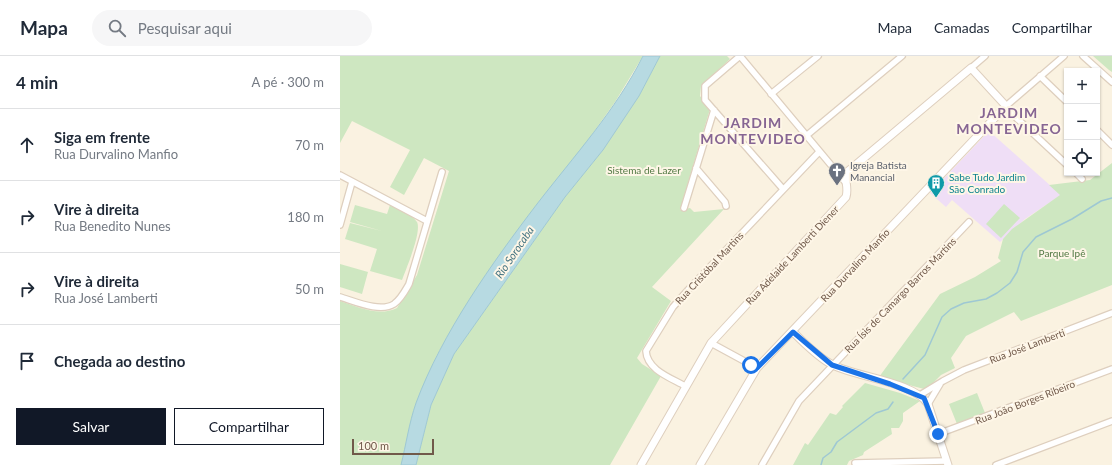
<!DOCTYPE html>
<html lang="pt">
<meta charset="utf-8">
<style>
:root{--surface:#fff;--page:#f6f6f7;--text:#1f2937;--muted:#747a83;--line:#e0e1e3;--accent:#111827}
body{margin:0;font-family:Lato,sans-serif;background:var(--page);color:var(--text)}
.controls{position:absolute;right:12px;top:12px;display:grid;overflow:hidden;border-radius:0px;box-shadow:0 1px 3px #0004}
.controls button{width:36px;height:36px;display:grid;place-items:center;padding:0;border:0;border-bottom:1px solid var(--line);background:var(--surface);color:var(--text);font:20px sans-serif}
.scale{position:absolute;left:12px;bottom:10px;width:82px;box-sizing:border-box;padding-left:4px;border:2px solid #70594a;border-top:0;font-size:11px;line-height:14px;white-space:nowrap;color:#70594a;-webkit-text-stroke:3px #fef6e7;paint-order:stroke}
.stop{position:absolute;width:12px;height:12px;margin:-9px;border:3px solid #1a73e8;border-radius:50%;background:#fff}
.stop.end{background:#1a73e8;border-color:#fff;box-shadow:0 1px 4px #0008}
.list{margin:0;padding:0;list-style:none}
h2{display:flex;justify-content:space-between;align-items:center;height:52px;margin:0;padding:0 16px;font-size:17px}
h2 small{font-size:13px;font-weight:400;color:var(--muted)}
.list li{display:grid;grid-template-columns:26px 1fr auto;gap:12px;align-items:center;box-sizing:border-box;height:72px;padding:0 16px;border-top:1px solid var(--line)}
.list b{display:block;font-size:15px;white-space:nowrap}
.list p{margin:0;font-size:13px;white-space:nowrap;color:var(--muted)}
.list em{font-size:13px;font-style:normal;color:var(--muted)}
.actions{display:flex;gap:8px;padding:12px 16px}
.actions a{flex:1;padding:9px 0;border:1px solid var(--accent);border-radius:0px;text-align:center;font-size:14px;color:var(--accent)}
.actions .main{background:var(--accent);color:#fff}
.icon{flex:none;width:22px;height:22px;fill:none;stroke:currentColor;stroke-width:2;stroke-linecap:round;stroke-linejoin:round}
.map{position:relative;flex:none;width:772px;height:409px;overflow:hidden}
header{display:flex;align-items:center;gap:24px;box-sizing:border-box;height:56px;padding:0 20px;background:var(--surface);border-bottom:1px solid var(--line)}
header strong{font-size:19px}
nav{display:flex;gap:22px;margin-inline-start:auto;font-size:14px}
.search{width:280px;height:36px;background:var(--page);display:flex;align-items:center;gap:10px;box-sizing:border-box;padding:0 14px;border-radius:22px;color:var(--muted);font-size:15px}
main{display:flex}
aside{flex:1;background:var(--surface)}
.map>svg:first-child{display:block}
.education{fill:#efdef6}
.green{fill:#cee7c1}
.water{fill:#b7dae2;stroke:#9ec8d3}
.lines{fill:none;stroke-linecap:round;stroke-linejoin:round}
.stream{stroke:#9ec8d3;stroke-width:1.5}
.minor-casing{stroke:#decfbe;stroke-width:8}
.tertiary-casing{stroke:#decfbe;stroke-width:9}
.minor{stroke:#fff;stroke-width:5.5}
.tertiary{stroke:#fff;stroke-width:7}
.route{stroke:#1a73e8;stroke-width:5}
.labels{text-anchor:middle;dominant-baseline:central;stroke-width:4;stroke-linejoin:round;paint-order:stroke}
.worship-label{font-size:10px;fill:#5b616d;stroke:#fef6e7;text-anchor:start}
.park-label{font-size:10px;fill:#537a45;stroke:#fef6e7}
.culture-label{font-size:10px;fill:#0d838f;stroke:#fef6e7;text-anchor:start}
.street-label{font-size:10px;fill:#70594a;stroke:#fef6e7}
.water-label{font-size:11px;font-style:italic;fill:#457482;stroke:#fef6e7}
.district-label{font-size:14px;font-weight:bold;letter-spacing:1px;fill:#866593;stroke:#fef6e7}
</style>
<header>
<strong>Mapa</strong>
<div class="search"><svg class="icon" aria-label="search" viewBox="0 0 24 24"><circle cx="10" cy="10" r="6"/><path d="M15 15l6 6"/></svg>Pesquisar aqui</div>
<nav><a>Mapa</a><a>Camadas</a><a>Compartilhar</a></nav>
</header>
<main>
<aside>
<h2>4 min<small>A pé · 300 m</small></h2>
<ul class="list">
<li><svg class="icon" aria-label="ahead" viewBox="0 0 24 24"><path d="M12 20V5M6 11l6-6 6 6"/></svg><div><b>Siga em frente</b><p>Rua Durvalino Manfio</p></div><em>70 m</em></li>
<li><svg class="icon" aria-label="right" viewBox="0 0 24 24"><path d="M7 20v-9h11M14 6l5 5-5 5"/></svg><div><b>Vire à direita</b><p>Rua Benedito Nunes</p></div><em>180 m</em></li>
<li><svg class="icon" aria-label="right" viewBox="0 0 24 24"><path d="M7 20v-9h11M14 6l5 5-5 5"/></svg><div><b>Vire à direita</b><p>Rua José Lamberti</p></div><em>50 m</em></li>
<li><svg class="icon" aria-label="arrive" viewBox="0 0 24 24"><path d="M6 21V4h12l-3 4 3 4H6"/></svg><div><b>Chegada ao destino</b></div></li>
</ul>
<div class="actions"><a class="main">Salvar</a><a>Compartilhar</a></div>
</aside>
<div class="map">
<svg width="772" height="409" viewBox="0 0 772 409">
<rect width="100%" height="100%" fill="#faf2e1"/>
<path class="education" d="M 649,75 L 721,139 L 685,163 L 660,186 L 612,144 L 606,151 L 590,137 Z"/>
<path class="green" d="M 0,0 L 303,0 L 275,46 L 241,94 L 197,148 L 119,261 L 97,299 L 76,348 L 62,409 L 0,409 L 0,245 C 19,251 38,261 57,252 L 77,219 L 109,115 L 84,102 L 64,139 L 50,131 L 70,94 L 12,65 L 0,87 Z
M 320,0 L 387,0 L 390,3 L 361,30 L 360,40 L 370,53 L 340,154 L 350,152 L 354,156 L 384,153 L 312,231 L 331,245 L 297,302 L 302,308 L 321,320 L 270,409 L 76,409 L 91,349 L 114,298 L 225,141 L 263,94 L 299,40 Z
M 753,0 L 772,0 L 772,16 L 769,14 Z
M 772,107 L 772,229 L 681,265 L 674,256 L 626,280 L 611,302 L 615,312 L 601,319 L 591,329 L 584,333 L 539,321 L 600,238 L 635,221 L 661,205 L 658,202 L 663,183 L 672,173 L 720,139 L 709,129 L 750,124 Z
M 664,148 L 680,162 L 661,182 L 646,168 Z
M 15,149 L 47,158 L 50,149 C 58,153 72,158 77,166 C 82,176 66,213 62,224 L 30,215 L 37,193 L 5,183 L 10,167 L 42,175 L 10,166 Z
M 0,208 L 28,216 L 22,238 L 0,231 Z
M 525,327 L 560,337 L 580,345 L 563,357 L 563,365 L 559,372 L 551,372 L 552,378 L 524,396 L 523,399 L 509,405 L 507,409 L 453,409 L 465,387 L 468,389 L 490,357 L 496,359 L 503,351 L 502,350 Z
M 637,337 L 645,357 L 617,368 L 609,348 Z"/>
<path class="water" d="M 303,0 L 320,0 L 299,40 L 263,94 L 225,141 L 114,298 L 91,349 L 76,409 L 61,409 C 66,389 69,367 76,347 C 102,277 152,207 197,148 C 234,100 276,54 303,0 Z"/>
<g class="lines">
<path class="stream" d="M 563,323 L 585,299 L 602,261 L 611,253 L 624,247 L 646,243 L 657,237 L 670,227 L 677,216 L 683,196 L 696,181 L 732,163 L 761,145 L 772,142
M 481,409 L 483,402 L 491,396 L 497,386 L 536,357 L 548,353 L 553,346"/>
<g class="minor-casing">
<path id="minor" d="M 400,0 L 365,30 L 365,44 L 443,133
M 400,0 L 506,127
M 724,0 L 666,50 L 669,55 L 727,109
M 743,0 L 772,26
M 631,12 L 645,0
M 700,20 L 727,46
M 431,38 L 478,0
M 757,74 L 772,89
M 466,80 L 562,0
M 356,112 L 385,146 L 386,150
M 736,117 L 742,123
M 0,119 L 87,165
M 344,152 L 374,54
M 0,169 L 12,126
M 0,241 C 14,245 40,257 54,248 C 61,243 65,235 69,228 L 102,116
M 371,287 L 417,312
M 345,330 C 331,322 307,314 306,295 L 333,251 L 348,234 L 479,96
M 580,339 L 603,325 L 624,314 L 772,257
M 588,348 L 600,328
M 598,378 L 772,313
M 515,407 L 606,405
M 422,409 L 459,345 L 629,166
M 656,409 L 772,365"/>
</g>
<g class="tertiary-casing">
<path id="tertiary" d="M 453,276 C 462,285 482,304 493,309 C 516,321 574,326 588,348 L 608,409
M 301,409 L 371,287 L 506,141 C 509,131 504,124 506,117 L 631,12 L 666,50 L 417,312 L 360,409"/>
</g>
<use href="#minor" class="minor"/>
<use href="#tertiary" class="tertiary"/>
</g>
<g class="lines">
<path class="route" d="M 411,309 L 417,312 L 453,276 L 492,309 L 550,328 L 584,342 L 598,378"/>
</g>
<defs>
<g id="church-pin" transform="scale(0.9)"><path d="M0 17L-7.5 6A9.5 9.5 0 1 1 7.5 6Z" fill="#6b7280" stroke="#fef6e7"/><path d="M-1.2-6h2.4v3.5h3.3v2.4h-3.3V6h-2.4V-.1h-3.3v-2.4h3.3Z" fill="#fff"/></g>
<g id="building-pin" transform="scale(0.9)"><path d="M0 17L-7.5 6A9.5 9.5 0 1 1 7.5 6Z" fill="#0f9aa8" stroke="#fef6e7"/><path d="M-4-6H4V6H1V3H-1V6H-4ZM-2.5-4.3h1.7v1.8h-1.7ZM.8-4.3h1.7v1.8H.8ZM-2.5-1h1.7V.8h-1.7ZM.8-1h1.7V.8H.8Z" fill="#fff"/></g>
</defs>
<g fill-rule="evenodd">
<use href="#church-pin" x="497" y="115"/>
<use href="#building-pin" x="596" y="127"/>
</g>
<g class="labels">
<g class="worship-label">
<text x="510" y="109">Igreja Batista<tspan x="510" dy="12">Manancial</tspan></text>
</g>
<g class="park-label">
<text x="304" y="114">Sistema de Lazer</text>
<text x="722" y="197">Parque Ipê</text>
</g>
<g class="culture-label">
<text x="609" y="121">Sabe Tudo Jardim<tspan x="609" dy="12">São Conrado</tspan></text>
</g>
<g class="street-label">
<text transform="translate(452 199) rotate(-47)">Rua Adelaide Lamberti Diener</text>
<text transform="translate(515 209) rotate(-47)">Rua Durvalino Manfio</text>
<text transform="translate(369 212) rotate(-47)">Rua Cristóbal Martins</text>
<text transform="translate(560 239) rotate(-46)">Rua Ísis de Camargo Barros Martins</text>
<text transform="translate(687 290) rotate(-21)">Rua José Lamberti</text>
<text transform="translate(685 346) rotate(-21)">Rua João Borges Ribeiro</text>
</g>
<g class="water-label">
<text transform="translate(174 196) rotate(-56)">Rio Sorocaba</text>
</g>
<g class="district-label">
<text x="669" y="56">JARDIM<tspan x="669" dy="16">MONTEVIDEO</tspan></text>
<text x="413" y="66">JARDIM<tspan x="413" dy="16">MONTEVIDEO</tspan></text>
</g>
</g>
</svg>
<div class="controls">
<button>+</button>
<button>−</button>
<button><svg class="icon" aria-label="locate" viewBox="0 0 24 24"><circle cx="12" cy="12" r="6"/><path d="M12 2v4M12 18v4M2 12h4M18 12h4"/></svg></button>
</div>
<div class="scale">100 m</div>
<div class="stop" style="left:411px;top:309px"></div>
<div class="stop end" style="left:598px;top:378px"></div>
</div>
</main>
